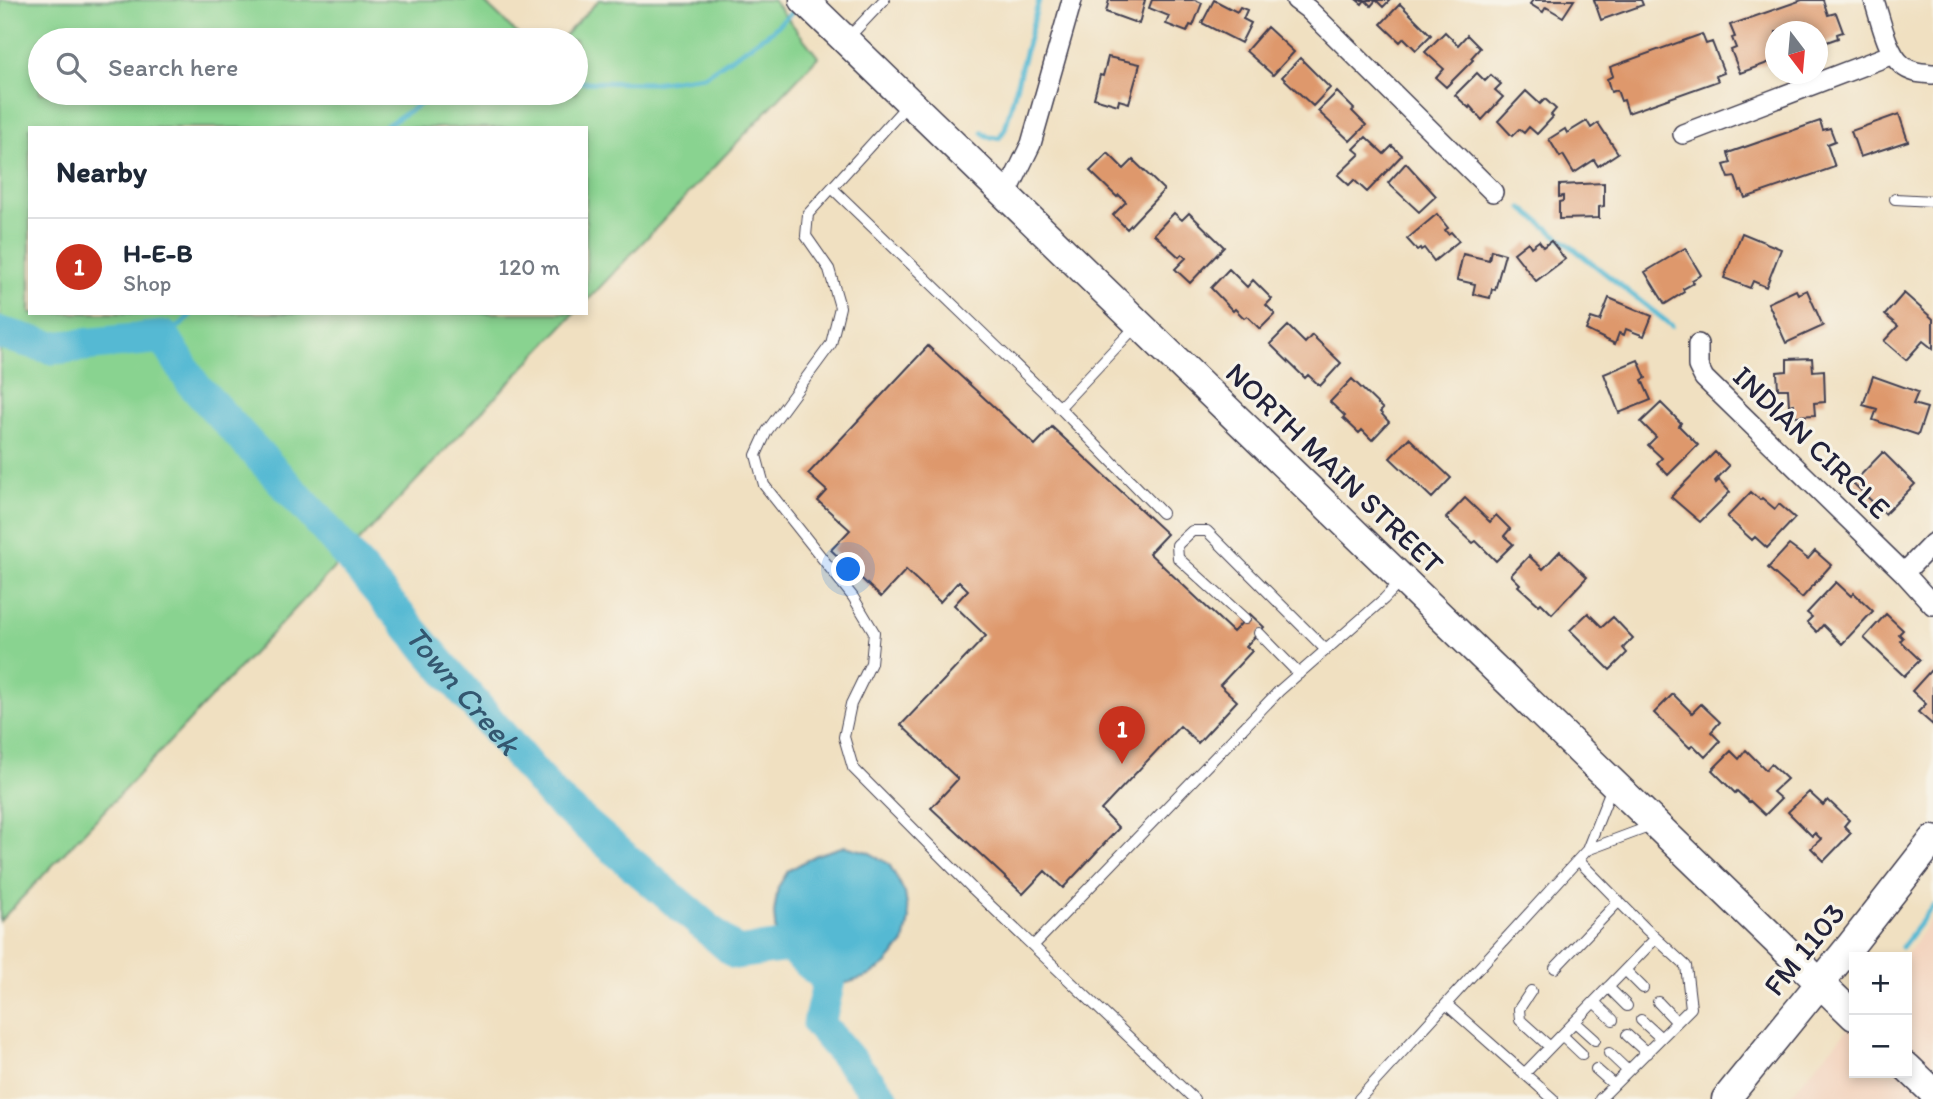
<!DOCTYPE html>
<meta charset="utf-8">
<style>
:root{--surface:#fff;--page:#f6f6f7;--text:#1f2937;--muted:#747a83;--line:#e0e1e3;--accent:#c8321e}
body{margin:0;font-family:Itim,sans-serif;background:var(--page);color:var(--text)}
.controls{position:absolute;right:21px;bottom:21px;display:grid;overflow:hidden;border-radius:0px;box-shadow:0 4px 10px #0003}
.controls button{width:63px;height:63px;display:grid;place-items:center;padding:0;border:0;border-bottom:2px solid var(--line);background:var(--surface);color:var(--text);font:35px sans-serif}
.compass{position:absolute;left:1765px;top:21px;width:63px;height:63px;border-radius:50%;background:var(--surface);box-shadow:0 4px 10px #0003;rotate:164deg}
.you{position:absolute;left:849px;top:570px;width:24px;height:24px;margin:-18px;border:5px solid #fff;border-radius:50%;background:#1a73e8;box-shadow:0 0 0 10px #1a73e833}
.badge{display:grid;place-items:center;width:46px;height:46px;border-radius:50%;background:var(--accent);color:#fff;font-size:23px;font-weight:700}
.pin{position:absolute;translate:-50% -58px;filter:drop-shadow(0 2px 4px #0008)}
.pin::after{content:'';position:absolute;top:37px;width:24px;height:21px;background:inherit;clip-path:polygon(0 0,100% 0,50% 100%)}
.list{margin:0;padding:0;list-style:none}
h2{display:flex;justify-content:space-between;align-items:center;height:91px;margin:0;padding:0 28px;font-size:30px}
h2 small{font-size:23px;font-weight:400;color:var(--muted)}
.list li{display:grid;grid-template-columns:46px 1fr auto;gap:21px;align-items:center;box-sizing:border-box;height:98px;padding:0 28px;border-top:2px solid var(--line)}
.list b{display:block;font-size:26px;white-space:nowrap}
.list p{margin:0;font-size:23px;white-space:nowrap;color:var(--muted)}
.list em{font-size:23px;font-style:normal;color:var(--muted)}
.icon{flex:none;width:38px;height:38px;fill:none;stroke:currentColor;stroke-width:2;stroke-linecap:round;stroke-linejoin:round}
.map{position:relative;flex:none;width:1933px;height:1099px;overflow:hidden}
.search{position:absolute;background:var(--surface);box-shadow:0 4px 10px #0003;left:28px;top:28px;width:560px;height:77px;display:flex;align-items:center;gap:18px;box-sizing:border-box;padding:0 24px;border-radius:38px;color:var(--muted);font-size:26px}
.panel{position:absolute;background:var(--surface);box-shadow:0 4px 10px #0003;left:28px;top:126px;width:560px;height:189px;border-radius:0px}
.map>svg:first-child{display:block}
.built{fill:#f3d4bf}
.green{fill:#89d390;stroke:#567a66;stroke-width:2}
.water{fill:#54b9d3;stroke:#3b6e87;stroke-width:2}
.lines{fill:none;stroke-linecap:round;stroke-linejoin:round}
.stream{stroke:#54b9d3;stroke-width:5}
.river{stroke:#54b9d3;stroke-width:33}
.building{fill:#de986c}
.lane-casing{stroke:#413e4f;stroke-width:12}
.street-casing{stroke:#413e4f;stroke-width:22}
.secondary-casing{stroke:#413e4f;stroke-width:31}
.lane{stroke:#fff;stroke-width:10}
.street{stroke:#fff;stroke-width:19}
.secondary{stroke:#fff;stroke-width:28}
.labels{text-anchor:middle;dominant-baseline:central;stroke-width:6;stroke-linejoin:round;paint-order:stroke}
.street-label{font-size:30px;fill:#22223b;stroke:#f7f3e8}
.water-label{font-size:32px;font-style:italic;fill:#345770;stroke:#f7f3e8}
</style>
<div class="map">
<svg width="1933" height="1099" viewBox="0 0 1933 1099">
<rect width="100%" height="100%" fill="#f7f3e8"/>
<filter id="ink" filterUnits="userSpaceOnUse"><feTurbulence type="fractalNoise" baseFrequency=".0143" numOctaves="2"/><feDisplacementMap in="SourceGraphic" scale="14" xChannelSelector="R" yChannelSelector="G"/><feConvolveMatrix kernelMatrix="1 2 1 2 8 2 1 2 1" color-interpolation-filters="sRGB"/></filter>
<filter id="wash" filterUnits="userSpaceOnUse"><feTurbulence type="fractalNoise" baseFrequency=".00686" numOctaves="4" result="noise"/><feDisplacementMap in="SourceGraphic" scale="28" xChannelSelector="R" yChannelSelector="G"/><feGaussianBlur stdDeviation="1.57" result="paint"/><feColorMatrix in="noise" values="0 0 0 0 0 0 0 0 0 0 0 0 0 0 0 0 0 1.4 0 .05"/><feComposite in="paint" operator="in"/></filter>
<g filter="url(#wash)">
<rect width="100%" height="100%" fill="#f0e0c1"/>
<path class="built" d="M 1933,916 L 1933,1099 L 1787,1099 L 1854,1022 L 1854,1073 L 1907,1073 L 1907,957 L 1905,957 Z"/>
<path class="green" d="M 0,0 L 482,0 L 524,40 L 40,40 L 40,93 L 576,93 L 576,40 L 560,40 L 599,0 L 773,0 L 818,57 L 586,302 L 586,128 L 30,128 L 30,313 L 575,313 L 0,921 Z"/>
<path class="water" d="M 845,846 L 868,852 L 889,864 L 905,893 L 909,919 L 904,943 L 886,964 L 869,976 L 847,983 L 815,979 L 791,963 L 776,937 L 774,913 L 778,887 L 788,871 L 816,855 Z"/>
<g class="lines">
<path class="stream" d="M 576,82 L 652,83 L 704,76 L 772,31 L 792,12
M 382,128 L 428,99 L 459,93
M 982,132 L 988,137 L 999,138 L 1005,129 L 1039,0
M 1522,208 L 1672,326
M 164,337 L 181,325 L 192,313
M 1902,947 L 1933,906"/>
<path class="river" id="s1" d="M 0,333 L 53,348 L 164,337 L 193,384 L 313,514 L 554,797 L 736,953 L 789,946 L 829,980 L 819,1024 L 883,1099"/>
</g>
<g id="blocks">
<path class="building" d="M 1109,0 L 1145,0 L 1139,24 L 1106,12 Z
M 1152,0 L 1195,0 L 1202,3 L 1193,26 L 1190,25 L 1187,32 L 1166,24 L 1169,16 L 1149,8 Z
M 1214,0 L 1237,12 L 1240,7 L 1247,10 L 1243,19 L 1251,23 L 1241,43 L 1202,23 Z
M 1357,0 L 1390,0 L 1383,7 L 1376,0 L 1371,6 L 1365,0 L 1362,4 Z
M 1533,0 L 1574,0 L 1563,17 L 1546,7 L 1543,12 L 1530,4 Z
M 1594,0 L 1641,0 L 1643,5 L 1601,20 Z
M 1802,0 L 1823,0 L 1828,15 L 1836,13 L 1843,32 L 1837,34 L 1838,38 L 1818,45 L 1818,32 L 1776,32 L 1776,60 L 1740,73 L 1731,50 L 1736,48 L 1732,38 L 1735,37 L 1730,25 Z
M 1400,4 L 1431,35 L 1416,50 L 1404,38 L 1400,42 L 1381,24 Z
M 1267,27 L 1294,52 L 1273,75 L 1246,51 Z
M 1445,32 L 1458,45 L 1467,35 L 1480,48 L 1471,58 L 1473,60 L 1446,87 L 1436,78 L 1444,69 L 1425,52 Z
M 1702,34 L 1706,44 L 1712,42 L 1724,73 L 1716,76 L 1718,81 L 1628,113 L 1624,100 L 1621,101 L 1617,90 L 1611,92 L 1607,79 L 1613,76 L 1610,67 Z
M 1108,57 L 1140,64 L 1129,103 L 1119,100 L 1118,105 L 1094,98 L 1100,75 L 1103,76 Z
M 1300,58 L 1330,88 L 1313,106 L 1282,77 Z
M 1477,73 L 1485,81 L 1491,75 L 1501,84 L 1495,90 L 1503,97 L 1482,120 L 1470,106 L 1469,108 L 1455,95 Z
M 1526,91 L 1540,104 L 1545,99 L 1556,109 L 1551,115 L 1553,117 L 1537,134 L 1529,127 L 1524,133 L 1519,129 L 1512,136 L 1498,121 Z
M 1337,92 L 1354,109 L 1352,111 L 1366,125 L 1350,141 L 1318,111 Z
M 1899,114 L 1908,141 L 1860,157 L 1851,131 Z
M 1587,121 L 1591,128 L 1598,123 L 1618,153 L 1598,166 L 1594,160 L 1574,173 L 1563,155 L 1560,157 L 1549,139 L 1565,129 L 1567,133 Z
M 1820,121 L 1823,130 L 1830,128 L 1835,141 L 1827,144 L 1835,167 L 1745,198 L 1742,190 L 1740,191 L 1735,177 L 1729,178 L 1724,165 L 1731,163 L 1728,153 Z
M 1366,137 L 1384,154 L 1392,146 L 1402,155 L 1367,192 L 1354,180 L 1349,185 L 1338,175 L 1360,154 L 1354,149 Z
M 1108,153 L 1124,169 L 1133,160 L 1164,190 L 1127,229 L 1113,215 L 1126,202 L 1119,195 L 1117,197 L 1090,171 Z
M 1406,163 L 1436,196 L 1419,212 L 1388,183 Z
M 1604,183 L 1604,206 L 1599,207 L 1599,218 L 1559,219 L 1559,202 L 1563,201 L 1563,196 L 1559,197 L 1559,185 Z
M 1174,213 L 1182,220 L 1189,213 L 1224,247 L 1190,283 L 1175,269 L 1186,258 L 1182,254 L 1179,257 L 1154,234 Z
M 1437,214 L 1448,228 L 1445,230 L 1448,234 L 1451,232 L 1459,241 L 1434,261 L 1424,248 L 1421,250 L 1420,248 L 1417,250 L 1407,239 Z
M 1742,233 L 1781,249 L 1766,287 L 1753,281 L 1750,288 L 1724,278 Z
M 1539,241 L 1543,247 L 1551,241 L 1565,259 L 1536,281 L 1514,253 L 1528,242 L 1531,247 Z
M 1685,248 L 1701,275 L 1692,280 L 1694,283 L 1683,289 L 1684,292 L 1665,304 L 1645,272 Z
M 1491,250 L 1505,254 L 1495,290 L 1492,289 L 1490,298 L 1473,294 L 1475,284 L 1457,280 L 1463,254 L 1489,260 Z
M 1229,269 L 1247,287 L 1253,280 L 1272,299 L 1266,305 L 1275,314 L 1260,329 L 1247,316 L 1244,318 L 1235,309 L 1233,311 L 1211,288 Z
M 1796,290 L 1798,294 L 1807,290 L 1823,326 L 1786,343 L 1768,303 Z
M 1904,293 L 1933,319 L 1933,349 L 1923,341 L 1906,360 L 1884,341 L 1898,326 L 1885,315 Z
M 1609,298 L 1652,316 L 1644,336 L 1626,329 L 1624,335 L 1619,333 L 1615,344 L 1586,330 L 1591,318 L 1600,321 Z
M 1288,326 L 1305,343 L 1312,335 L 1341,363 L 1320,386 L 1308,375 L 1305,378 L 1270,344 Z
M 928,346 L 1035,445 L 1052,427 L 1167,534 L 1149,553 L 1233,632 L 1250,614 L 1264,627 L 1246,646 L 1252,651 L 1220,685 L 1237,701 L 1198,743 L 1180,726 L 1101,810 L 1119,828 L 1063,888 L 1045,871 L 1023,894 L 931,808 L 958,779 L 901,725 L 986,636 L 954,605 L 968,590 L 959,581 L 940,602 L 906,570 L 881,597 L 831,550 L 850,530 L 818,501 L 827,491 L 808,474 Z
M 1812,358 L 1813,371 L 1824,370 L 1825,402 L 1814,403 L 1815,415 L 1794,416 L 1794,404 L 1789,405 L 1788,389 L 1778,389 L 1777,372 L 1787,371 L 1787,359 Z
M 1638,360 L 1646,378 L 1642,380 L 1651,400 L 1619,413 L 1604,374 Z
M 1873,376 L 1918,392 L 1913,404 L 1927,408 L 1918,435 L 1873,420 L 1877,409 L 1863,405 Z
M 1352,379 L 1383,409 L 1380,412 L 1389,422 L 1372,440 L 1362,430 L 1359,433 L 1343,418 L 1345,416 L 1330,402 Z
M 1661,403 L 1681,423 L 1679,426 L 1698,445 L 1668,475 L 1657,463 L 1662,458 L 1648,445 L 1656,437 L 1641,422 Z
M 1409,438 L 1451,478 L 1432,498 L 1390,458 Z
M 1715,452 L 1729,466 L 1715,481 L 1716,483 L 1719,480 L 1730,492 L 1700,522 L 1671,497 Z
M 1883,452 L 1915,484 L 1885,514 L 1853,483 Z
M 1751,492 L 1760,500 L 1762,498 L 1775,509 L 1779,504 L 1795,518 L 1767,548 L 1755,537 L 1752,540 L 1727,517 Z
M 1465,498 L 1490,522 L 1496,515 L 1510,529 L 1504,536 L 1513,544 L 1496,561 L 1476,541 L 1473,543 L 1446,518 Z
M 1789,545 L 1808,559 L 1815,551 L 1831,565 L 1802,598 L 1768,568 Z
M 1560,551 L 1587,577 L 1552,614 L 1541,603 L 1539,605 L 1518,586 L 1520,584 L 1511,575 L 1529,556 L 1543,569 Z
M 1836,582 L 1851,596 L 1854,593 L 1873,611 L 1842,644 L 1823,625 L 1817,632 L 1807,622 L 1812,617 L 1807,613 Z
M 1588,613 L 1602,627 L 1613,617 L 1633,638 L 1623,648 L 1627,653 L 1610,670 L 1570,630 Z
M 1886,614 L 1903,630 L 1899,634 L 1903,638 L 1900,641 L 1920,660 L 1904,676 L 1864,638 Z
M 1931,670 L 1933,671 L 1933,725 L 1918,712 L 1926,704 L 1912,691 Z
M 1673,694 L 1692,713 L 1701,704 L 1720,722 L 1711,732 L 1720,741 L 1705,757 L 1693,745 L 1690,748 L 1654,713 Z
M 1746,750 L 1766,770 L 1771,764 L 1787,779 L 1773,792 L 1781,799 L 1765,815 L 1750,801 L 1749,802 L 1737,791 L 1735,793 L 1712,770 L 1731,751 L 1739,759 Z
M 1809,792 L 1823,805 L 1828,800 L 1849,820 L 1844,826 L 1851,833 L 1824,861 L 1811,848 L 1821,839 L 1815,833 L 1812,836 L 1788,812 Z"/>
</g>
</g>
<g filter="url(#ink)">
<use href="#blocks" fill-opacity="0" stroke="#413e4f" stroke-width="2"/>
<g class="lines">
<g class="lane-casing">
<path id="lane" d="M 848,38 L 884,0
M 908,104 L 808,214 L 806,236 L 829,269 L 840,307 L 831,344 L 767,431 L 756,455 L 764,485 L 853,597 L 874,632 L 871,663 L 851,704 L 844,737 L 853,768 L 973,889 L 1194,1099
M 832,188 L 1055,403 L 1162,513
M 1895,199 L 1933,201
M 1059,408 L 1138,324
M 1245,619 L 1178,558 L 1177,545 L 1192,531 L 1207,531 L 1326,650
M 1259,633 L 1299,674
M 1612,787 L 1587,850 L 1654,825
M 1578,860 L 1646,929 L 1686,966 L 1691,1008 L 1600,1099
M 1033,946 L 1279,691 L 1384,599 L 1400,582
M 1555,968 L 1619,901
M 1625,970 L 1643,988
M 1608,987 L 1627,1006
M 1531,991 L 1519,1009 L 1520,1020 L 1550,1047
M 1594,1002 L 1613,1020
M 1658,1002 L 1677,1022
M 1446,1004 L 1553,1099
M 1641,1020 L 1661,1038
M 1575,1022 L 1595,1040
M 1562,1035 L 1582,1054
M 1627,1035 L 1647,1053
M 1609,1053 L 1628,1071
M 1596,1069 L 1614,1085
M 1524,1074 L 1656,938
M 1359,1099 L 1587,850"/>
</g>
<g class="street-casing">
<path id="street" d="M 1296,0 L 1308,9 L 1493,192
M 1874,0 C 1880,18 1887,53 1902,65 C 1911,73 1922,73 1933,74
M 1683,134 L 1893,54
M 1005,194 L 1012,183 L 1031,144 L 1072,0
M 1698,344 L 1698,366 L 1704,378 L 1904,573 L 1933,605
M 1904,573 L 1933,543"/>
</g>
<g class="secondary-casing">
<path id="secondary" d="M 804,0 L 1854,1016
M 1907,1067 L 1933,1092
M 1726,1099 L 1851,945 L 1933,840"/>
</g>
<use href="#lane" class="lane"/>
<use href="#street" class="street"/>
<use href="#secondary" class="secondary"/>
</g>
</g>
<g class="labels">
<g class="street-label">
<text transform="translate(1812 442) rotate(44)">INDIAN CIRCLE</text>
<text transform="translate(1335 468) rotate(44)">NORTH MAIN STREET</text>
<text transform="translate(1804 949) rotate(-51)">FM 1103</text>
</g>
<g class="water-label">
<text stroke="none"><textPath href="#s1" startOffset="630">Town Creek</textPath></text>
</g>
</g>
</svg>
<div class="controls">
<button>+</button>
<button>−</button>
</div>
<svg class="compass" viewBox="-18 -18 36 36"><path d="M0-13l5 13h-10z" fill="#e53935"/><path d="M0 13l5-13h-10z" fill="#747a83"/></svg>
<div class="you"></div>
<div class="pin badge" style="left:1122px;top:764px">1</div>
<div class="search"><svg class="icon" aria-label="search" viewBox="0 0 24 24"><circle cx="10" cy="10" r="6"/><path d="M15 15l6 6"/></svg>Search here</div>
<section class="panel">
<h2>Nearby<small></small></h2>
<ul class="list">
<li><span class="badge">1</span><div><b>H-E-B</b><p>Shop</p></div><em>120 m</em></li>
</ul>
</section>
</div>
